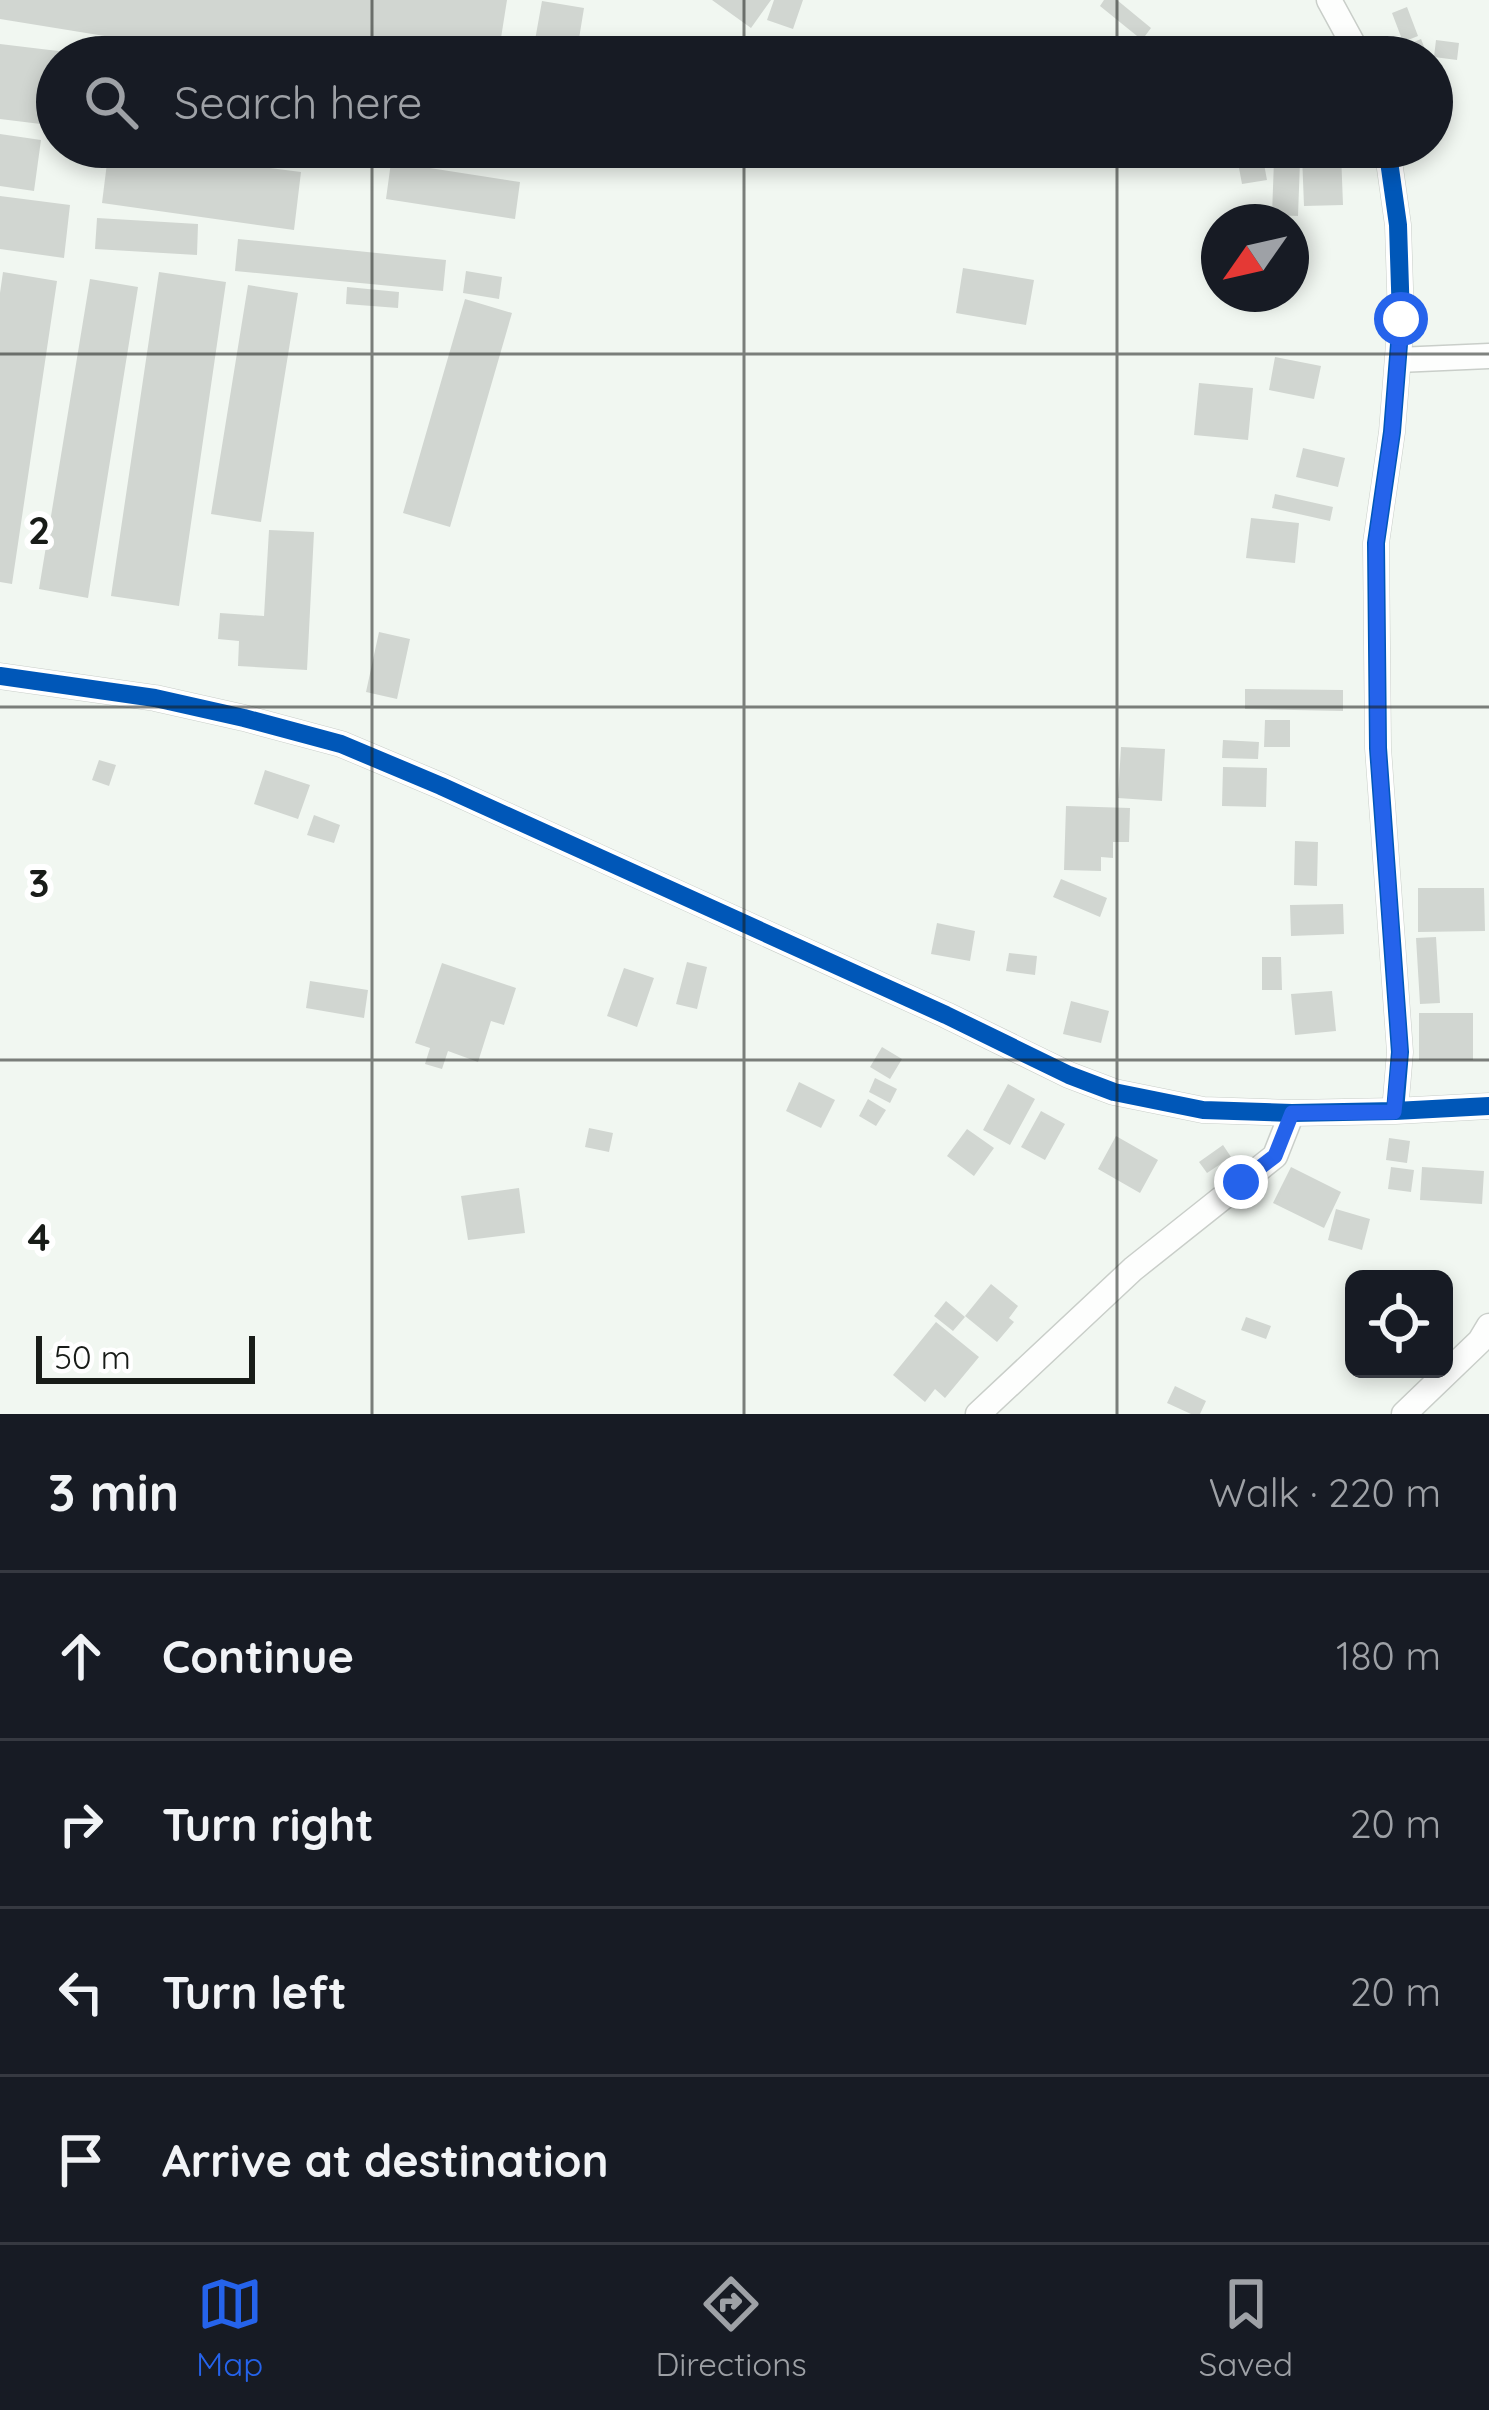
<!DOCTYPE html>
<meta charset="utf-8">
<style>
:root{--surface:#171b24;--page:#20242c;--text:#f1f3f6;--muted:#9ea1a6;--line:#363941;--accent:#2563eb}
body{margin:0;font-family:Quicksand,sans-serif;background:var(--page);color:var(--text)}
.controls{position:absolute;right:36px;bottom:36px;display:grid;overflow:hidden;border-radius:18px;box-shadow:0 6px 18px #0003}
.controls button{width:108px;height:108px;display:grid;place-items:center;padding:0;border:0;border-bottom:3px solid var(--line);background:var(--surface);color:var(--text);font:60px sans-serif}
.compass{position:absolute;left:1201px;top:204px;width:108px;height:108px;border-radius:50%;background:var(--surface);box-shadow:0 6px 18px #0003;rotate:236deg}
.scale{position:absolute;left:36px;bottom:30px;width:219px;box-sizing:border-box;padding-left:12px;border:6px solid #181c18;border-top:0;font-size:33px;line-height:42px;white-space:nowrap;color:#181c18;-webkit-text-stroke:9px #fff;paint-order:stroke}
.stop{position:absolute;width:36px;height:36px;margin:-27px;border:9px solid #2563eb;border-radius:50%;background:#fff}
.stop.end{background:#2563eb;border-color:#fff;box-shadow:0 3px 12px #0008}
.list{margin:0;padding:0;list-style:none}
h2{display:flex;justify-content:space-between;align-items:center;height:156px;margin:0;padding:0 48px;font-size:51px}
h2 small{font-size:39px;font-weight:400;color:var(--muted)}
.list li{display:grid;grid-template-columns:78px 1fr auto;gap:36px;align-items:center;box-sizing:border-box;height:168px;padding:0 48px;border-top:3px solid var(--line)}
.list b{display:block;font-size:45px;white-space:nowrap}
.list em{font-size:39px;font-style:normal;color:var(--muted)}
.icon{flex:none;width:66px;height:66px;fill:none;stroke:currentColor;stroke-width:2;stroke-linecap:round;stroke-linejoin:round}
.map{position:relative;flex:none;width:1489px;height:1414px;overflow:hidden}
.search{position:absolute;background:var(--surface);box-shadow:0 6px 18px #0003;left:36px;right:36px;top:36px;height:132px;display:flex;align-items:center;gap:30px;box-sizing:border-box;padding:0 42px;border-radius:66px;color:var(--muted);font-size:45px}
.sheet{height:828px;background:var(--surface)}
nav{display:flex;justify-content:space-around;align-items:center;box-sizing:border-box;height:168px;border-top:3px solid var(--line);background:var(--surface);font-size:33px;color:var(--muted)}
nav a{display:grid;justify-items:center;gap:6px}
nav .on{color:var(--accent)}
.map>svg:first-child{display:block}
.building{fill:#d1d6d1}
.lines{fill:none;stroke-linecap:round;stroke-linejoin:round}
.street-casing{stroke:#c9cec9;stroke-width:27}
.street{stroke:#fdfefd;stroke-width:24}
.cycleway-casing{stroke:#fff;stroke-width:26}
.cycleway{stroke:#0057b8;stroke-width:18}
.route{stroke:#2563eb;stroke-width:15}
.grid{fill:none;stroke:#181c18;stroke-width:3;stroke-opacity:0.55}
.grid-label{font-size:39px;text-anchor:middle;font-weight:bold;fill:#181c18;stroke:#fff;stroke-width:12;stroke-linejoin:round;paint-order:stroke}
</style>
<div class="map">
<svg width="1489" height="1414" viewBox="0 0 1489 1414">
<rect width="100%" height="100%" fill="#f1f7f1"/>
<path class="building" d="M 0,0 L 507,0 L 498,57 L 234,57 L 0,19 Z
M 712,0 L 771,0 L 751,28 Z
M 774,0 L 803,0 L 793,29 L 767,20 Z
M 1104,0 L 1117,0 L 1151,28 L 1142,40 L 1100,6 Z
M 542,1 L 584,8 L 576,57 L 532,57 Z
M 1407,7 L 1418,36 L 1403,42 L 1392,13 Z
M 1421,39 L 1428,57 L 1400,57 L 1397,49 Z
M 1436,40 L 1459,43 L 1457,60 L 1434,57 Z
M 0,44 L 83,54 L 83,57 L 57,57 L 57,126 L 0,119 Z
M 0,134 L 41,140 L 34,191 L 0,186 Z
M 109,147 L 301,172 L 294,230 L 102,203 Z
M 1341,153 L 1343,205 L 1304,206 L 1302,155 Z
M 1274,160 L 1300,161 L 1298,216 L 1272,215 Z
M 391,162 L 520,182 L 515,219 L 386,199 Z
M 1264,164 L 1267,180 L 1242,184 L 1239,168 Z
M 0,196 L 70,205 L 64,258 L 0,249 Z
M 97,218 L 198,224 L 197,255 L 95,249 Z
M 238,239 L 446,260 L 443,291 L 235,271 Z
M 963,268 L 1034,280 L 1026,325 L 956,313 Z
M 466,271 L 502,277 L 499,299 L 463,293 Z
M 3,272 L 57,281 L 12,584 L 0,582 L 0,293 Z
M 159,272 L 226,282 L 179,606 L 111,596 Z
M 90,279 L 138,287 L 88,598 L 39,589 Z
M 248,285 L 298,293 L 261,522 L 211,514 Z
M 347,287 L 399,292 L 398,308 L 346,304 Z
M 465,299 L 512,313 L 450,527 L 403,513 Z
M 1275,357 L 1321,366 L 1314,399 L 1269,390 Z
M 1199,383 L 1253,388 L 1248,440 L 1194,435 Z
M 1303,448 L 1345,458 L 1338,487 L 1296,477 Z
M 1275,494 L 1333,507 L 1330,521 L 1272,508 Z
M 1251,518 L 1299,523 L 1295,563 L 1246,558 Z
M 269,530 L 314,532 L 307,670 L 238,666 L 239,641 L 218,639 L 220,613 L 264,616 Z
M 379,632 L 410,639 L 397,699 L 366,692 Z
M 1245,689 L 1343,690 L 1343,711 L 1245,709 Z
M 1265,720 L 1290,720 L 1290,747 L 1264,747 Z
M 1223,740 L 1259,742 L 1258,759 L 1222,758 Z
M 1121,747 L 1165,749 L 1162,801 L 1118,798 Z
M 99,760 L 116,765 L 109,786 L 92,780 Z
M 1223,767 L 1267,768 L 1266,807 L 1222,806 Z
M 265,770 L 310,785 L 298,819 L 254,804 Z
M 1066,806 L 1130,808 L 1129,842 L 1113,842 L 1113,858 L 1101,857 L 1101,871 L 1064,870 Z
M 314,815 L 340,825 L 334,843 L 307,835 Z
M 1295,841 L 1318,842 L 1317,886 L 1294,885 Z
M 1061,879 L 1107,898 L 1100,917 L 1053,897 Z
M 1418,888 L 1484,888 L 1485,931 L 1418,932 Z
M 1343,904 L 1344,934 L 1291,936 L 1290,905 Z
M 937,923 L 975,931 L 970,961 L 931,954 Z
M 1436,937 L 1440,1003 L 1420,1004 L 1416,938 Z
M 1009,953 L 1037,956 L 1035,975 L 1006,971 Z
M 1262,957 L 1281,957 L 1282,990 L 1262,990 Z
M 687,962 L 707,967 L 697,1009 L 676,1004 Z
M 442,963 L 516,988 L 504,1025 L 491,1021 L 478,1062 L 448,1051 L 442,1069 L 425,1064 L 430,1048 L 415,1043 Z
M 624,968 L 654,978 L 637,1027 L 607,1016 Z
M 310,981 L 368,990 L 364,1018 L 306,1008 Z
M 1332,991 L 1336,1031 L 1295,1035 L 1291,994 Z
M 1071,1001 L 1109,1011 L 1101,1043 L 1063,1034 Z
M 1419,1013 L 1473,1013 L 1473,1060 L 1419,1060 Z
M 882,1047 L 902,1059 L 890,1079 L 870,1067 Z
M 875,1078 L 897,1089 L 890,1103 L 869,1092 Z
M 799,1082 L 835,1100 L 821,1128 L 786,1111 Z
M 1008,1084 L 1035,1099 L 1010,1145 L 983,1130 Z
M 868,1099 L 886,1110 L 876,1126 L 859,1116 Z
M 1041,1111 L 1065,1124 L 1045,1160 L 1021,1147 Z
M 589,1128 L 613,1133 L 609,1152 L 585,1147 Z
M 967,1129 L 994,1148 L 974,1176 L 947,1156 Z
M 1116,1136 L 1158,1160 L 1140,1193 L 1098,1169 Z
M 1389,1138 L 1410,1141 L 1407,1163 L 1386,1160 Z
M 1223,1145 L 1231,1157 L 1207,1173 L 1199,1162 Z
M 1291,1167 L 1341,1192 L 1324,1228 L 1273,1203 Z
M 1391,1167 L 1414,1170 L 1411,1192 L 1388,1189 Z
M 1422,1167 L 1484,1171 L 1482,1204 L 1420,1200 Z
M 519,1188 L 525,1233 L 468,1240 L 461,1196 Z
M 1336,1209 L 1370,1219 L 1362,1250 L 1328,1240 Z
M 991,1284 L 1018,1306 L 1009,1318 L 1014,1322 L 997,1342 L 965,1316 Z
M 946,1301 L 965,1317 L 953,1331 L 934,1316 Z
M 1246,1317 L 1271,1326 L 1266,1339 L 1241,1330 Z
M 936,1322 L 979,1357 L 945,1398 L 935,1389 L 925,1402 L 893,1375 Z
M 1175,1386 L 1206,1401 L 1200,1414 L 1191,1414 L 1167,1403 Z"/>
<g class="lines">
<g class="street-casing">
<path id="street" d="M 1329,0 L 1360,57
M 1387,147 L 1398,225 L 1401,319 L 1392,432 L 1376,543 L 1378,748 L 1400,1052 L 1395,1111
M 1398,360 L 1489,356
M 0,676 L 155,698 L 244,718 L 341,744 L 441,786 L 946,1015 L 1069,1075 L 1114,1092 L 1203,1110 L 1292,1113 L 1395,1111 L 1489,1106
M 978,1414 L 1133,1269 L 1275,1156 L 1292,1113
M 1404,1414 L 1480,1341 L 1489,1326"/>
</g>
<use href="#street" class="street"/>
<g class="cycleway-casing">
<path id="cycleway" d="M 1387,147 L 1398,225 L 1401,319 L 1392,432 L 1376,543 L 1378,748 L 1400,1052 L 1395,1111
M 0,676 L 155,698 L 244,718 L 341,744 L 441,786 L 946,1015 L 1069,1075 L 1114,1092 L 1203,1110 L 1292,1113 L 1395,1111 L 1489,1106"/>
</g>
<use href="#cycleway" class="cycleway"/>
</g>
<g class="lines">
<path class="route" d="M 1241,1182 L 1275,1156 L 1292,1113 L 1394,1112 L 1400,1052 L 1378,748 L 1376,543 L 1392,432 L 1401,319"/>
</g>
<path class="grid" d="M 372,0 L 372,57M 744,0 L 744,57M 1117,0 L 1117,57M 372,147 L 372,1414M 744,147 L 744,1414M 1117,147 L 1117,1414M 0,354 L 1489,354M 0,707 L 1489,707M 0,1060 L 1489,1060"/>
<g class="grid-label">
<text x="39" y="544">2</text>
<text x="39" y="897">3</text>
<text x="39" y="1251">4</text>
</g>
</svg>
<div class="controls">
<button><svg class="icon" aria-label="locate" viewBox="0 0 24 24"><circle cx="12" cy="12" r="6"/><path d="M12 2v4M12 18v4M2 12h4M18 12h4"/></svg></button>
</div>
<svg class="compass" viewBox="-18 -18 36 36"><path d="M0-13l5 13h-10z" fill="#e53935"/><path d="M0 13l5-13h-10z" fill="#9ea1a6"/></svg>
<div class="scale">50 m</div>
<div class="stop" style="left:1401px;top:319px"></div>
<div class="stop end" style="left:1241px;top:1182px"></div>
<div class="search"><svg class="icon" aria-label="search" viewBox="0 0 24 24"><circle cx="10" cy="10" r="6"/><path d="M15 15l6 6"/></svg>Search here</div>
</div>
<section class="sheet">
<h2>3 min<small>Walk · 220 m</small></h2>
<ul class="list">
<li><svg class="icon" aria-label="ahead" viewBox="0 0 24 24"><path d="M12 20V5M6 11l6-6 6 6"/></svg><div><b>Continue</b></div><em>180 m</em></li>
<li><svg class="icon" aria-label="right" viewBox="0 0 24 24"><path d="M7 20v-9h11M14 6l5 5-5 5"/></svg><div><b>Turn right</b></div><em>20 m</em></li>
<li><svg class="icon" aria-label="left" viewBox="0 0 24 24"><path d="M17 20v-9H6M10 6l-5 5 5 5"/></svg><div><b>Turn left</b></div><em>20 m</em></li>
<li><svg class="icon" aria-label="arrive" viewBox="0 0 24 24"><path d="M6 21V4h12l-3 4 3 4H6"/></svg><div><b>Arrive at destination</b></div></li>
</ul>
</section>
<nav>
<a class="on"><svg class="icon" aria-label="map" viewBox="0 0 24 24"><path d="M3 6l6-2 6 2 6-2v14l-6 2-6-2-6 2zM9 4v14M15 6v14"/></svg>Map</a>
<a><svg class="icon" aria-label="directions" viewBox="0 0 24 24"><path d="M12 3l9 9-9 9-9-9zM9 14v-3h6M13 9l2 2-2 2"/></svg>Directions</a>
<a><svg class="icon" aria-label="saved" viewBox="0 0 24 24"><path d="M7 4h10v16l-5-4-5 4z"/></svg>Saved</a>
</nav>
